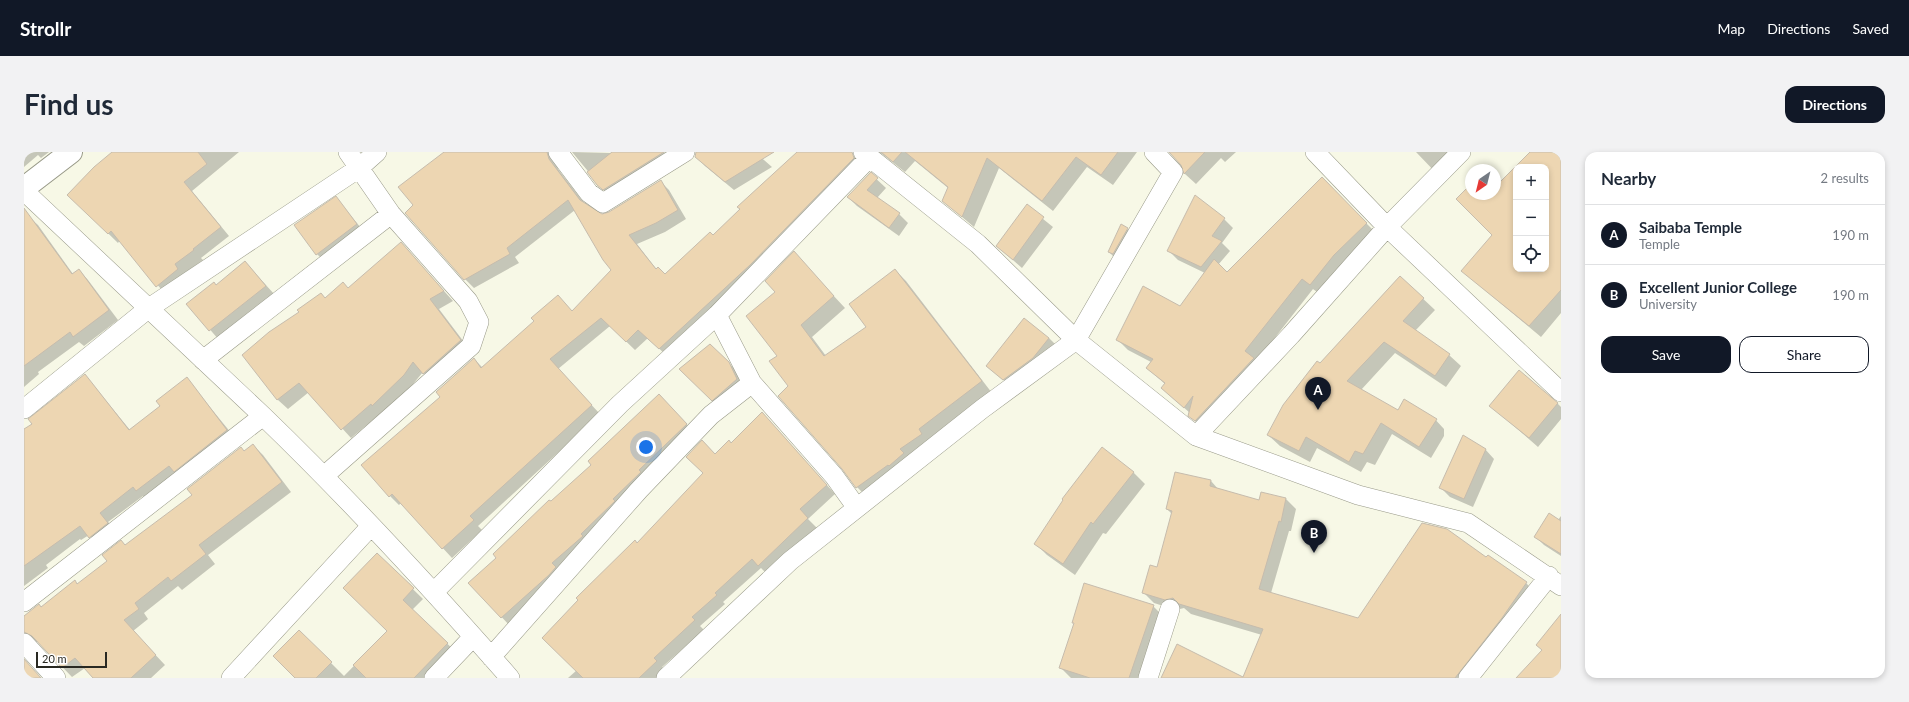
<!DOCTYPE html>
<meta charset="utf-8">
<style>
:root{--surface:#fff;--page:#f2f2f3;--text:#1f2937;--muted:#747a83;--line:#e0e1e3;--accent:#111827}
body{margin:0;font-family:Lato,sans-serif;background:var(--page);color:var(--text)}
.controls{position:absolute;right:12px;top:12px;display:grid;overflow:hidden;border-radius:8px;box-shadow:0 2px 6px #0003}
.controls button{width:36px;height:36px;display:grid;place-items:center;padding:0;border:0;border-bottom:1px solid var(--line);background:var(--surface);color:var(--text);font:20px sans-serif}
.compass{position:absolute;left:1441px;top:12px;width:36px;height:36px;border-radius:50%;background:var(--surface);box-shadow:0 2px 6px #0003;rotate:215deg}
.scale{position:absolute;left:12px;bottom:10px;width:71px;box-sizing:border-box;padding-left:4px;border:2px solid #292922;border-top:0;font-size:11px;line-height:14px;white-space:nowrap;color:#292922;-webkit-text-stroke:3px #fff;paint-order:stroke}
.you{position:absolute;left:622px;top:295px;width:14px;height:14px;margin:-10px;border:3px solid #fff;border-radius:50%;background:#1a73e8;box-shadow:0 0 0 6px #1a73e833}
.badge{display:grid;place-items:center;width:26px;height:26px;border-radius:50%;background:var(--accent);color:#fff;font-size:13px;font-weight:700}
.pin{position:absolute;translate:-50% -33px;filter:drop-shadow(0 1px 2px #0008)}
.pin::after{content:'';position:absolute;top:21px;width:14px;height:12px;background:inherit;clip-path:polygon(0 0,100% 0,50% 100%)}
.list{margin:0;padding:0;list-style:none}
h2{display:flex;justify-content:space-between;align-items:center;height:52px;margin:0;padding:0 16px;font-size:17px}
h2 small{font-size:13px;font-weight:400;color:var(--muted)}
.list li{display:grid;grid-template-columns:26px 1fr auto;gap:12px;align-items:center;box-sizing:border-box;height:60px;padding:0 16px;border-top:1px solid var(--line)}
.list b{display:block;font-size:15px;white-space:nowrap}
.list p{margin:0;font-size:13px;white-space:nowrap;color:var(--muted)}
.list em{font-size:13px;font-style:normal;color:var(--muted)}
.actions{display:flex;gap:8px;padding:12px 16px}
.actions a{flex:1;padding:9px 0;border:1px solid var(--accent);border-radius:12px;text-align:center;font-size:14px;color:var(--accent)}
.actions .main{background:var(--accent);color:#fff}
.icon{flex:none;width:22px;height:22px;fill:none;stroke:currentColor;stroke-width:2;stroke-linecap:round;stroke-linejoin:round}
.map{position:relative;flex:none;width:1537px;height:526px;overflow:hidden;border-radius:12px}
header{display:flex;align-items:center;gap:24px;box-sizing:border-box;height:56px;padding:0 20px;background:var(--accent);color:#fff}
header strong{font-size:19px}
nav{display:flex;gap:22px;margin-inline-start:auto;font-size:14px}
.intro{display:flex;align-items:center;justify-content:space-between;box-sizing:border-box;height:96px;padding:0 24px}
h1{margin:0;font-size:28px}
.button{padding:10px 18px;border-radius:12px;background:var(--accent);color:#fff;font-size:14px;font-weight:700}
main{display:flex;gap:24px;padding:0 24px}
aside{flex:1;background:var(--surface);border-radius:12px;box-shadow:0 2px 6px #0003}
.map>svg:first-child{display:block}
.shadow{fill:#0003}
.building{fill:#edd6b2;stroke:#c6bcad;fill-rule:evenodd}
.lines{fill:none;stroke-linecap:round;stroke-linejoin:round}
.minor-casing{stroke:#989988;stroke-width:20}
.tertiary-casing{stroke:#989988;stroke-width:24}
.minor{stroke:#fff;stroke-width:19}
.tertiary{stroke:#fff;stroke-width:22}
</style>
<header>
<strong>Strollr</strong>
<nav><a>Map</a><a>Directions</a><a>Saved</a></nav>
</header>
<div class="intro"><h1>Find us</h1><a class="button">Directions</a></div>
<main>
<div class="map">
<svg width="1537" height="526" viewBox="0 0 1537 526">
<rect width="100%" height="100%" fill="#f7f8e6"/>
<path class="shadow" d="M 0,0 L 25,0 L 17,6 L 14,3 L 0,15 Z
M 90,0 L 215,0 L 168,39 L 205,84 L 177,106 L 179,108 L 159,122 L 142,143 L 96,88 L 94,91 L 54,52 Z
M 420,0 L 537,0 L 532,5 L 534,17 L 561,52 L 578,63 L 585,61 L 636,29 L 645,38 L 662,67 L 641,80 L 613,92 L 633,118 L 641,123 L 689,84 L 774,0 L 818,0 L 828,3 L 837,11 L 644,205 L 624,186 L 611,198 L 586,174 L 534,217 L 576,262 L 454,374 L 458,378 L 428,406 L 377,351 L 375,353 L 366,344 L 338,313 L 417,245 L 450,207 L 459,216 L 548,160 L 588,118 L 551,58 L 491,105 L 495,111 L 450,136 L 441,127 L 391,53 Z
M 548,0 L 587,1 L 663,0 L 583,42 Z
M 672,0 L 731,0 L 748,15 L 710,38 L 681,14 L 672,4 Z
M 852,0 L 1113,0 L 1089,33 L 1063,15 L 1029,59 L 975,16 L 950,75 L 919,49 L 924,36 L 891,9 L 881,20 L 858,2 Z
M 1145,0 L 1212,0 L 1201,10 L 1197,6 L 1172,32 L 1161,22 L 1158,12 Z
M 1392,0 L 1440,0 L 1415,24 Z
M 1508,0 L 1537,0 L 1537,161 L 1517,185 L 1438,119 L 1469,83 L 1434,47 L 1447,33 L 1447,42 L 1471,42 L 1471,27 L 1476,32 L 1492,16 L 1492,117 L 1522,117 L 1522,15 L 1493,15 Z
M 847,22 L 862,36 L 853,46 L 875,62 L 884,71 L 875,84 L 833,54 L 824,45 Z
M 1298,27 L 1353,82 L 1297,143 L 1289,137 L 1232,210 L 1176,274 L 1165,263 L 1166,261 L 1149,246 L 1141,232 L 1123,216 L 1127,210 L 1104,198 L 1093,187 L 1157,155 L 1181,121 L 1154,108 L 1145,99 L 1200,67 L 1209,76 L 1198,91 L 1206,99 L 1194,113 L 1203,121 Z
M 312,46 L 342,82 L 302,111 L 293,102 Z
M 1003,54 L 1029,75 L 998,116 L 973,94 Z
M 4,64 L 14,73 L 49,122 L 55,118 L 64,128 L 94,168 L 60,194 L 55,190 L 14,220 L 15,222 L 0,235 L 0,67 Z
M 1103,77 L 1112,86 L 1094,109 L 1085,100 Z
M 377,91 L 429,149 L 415,157 L 446,198 L 409,231 L 399,220 L 389,232 L 359,263 L 357,261 L 327,286 L 285,240 L 264,257 L 254,248 L 220,203 L 302,147 L 324,137 Z
M 770,101 L 821,156 L 788,185 L 802,204 L 844,175 L 871,118 L 882,129 L 968,241 L 844,346 L 833,335 L 765,234 L 754,204 L 753,140 Z
M 221,110 L 251,143 L 195,188 L 164,152 L 192,134 Z
M 1376,125 L 1411,158 L 1391,179 L 1425,203 L 1437,214 L 1422,235 L 1371,201 L 1337,238 L 1374,259 L 1409,265 L 1420,277 L 1420,284 L 1407,306 L 1368,282 L 1351,313 L 1343,310 L 1337,320 L 1293,296 L 1286,310 L 1256,294 L 1244,283 L 1296,212 Z
M 1025,186 L 1034,195 L 989,236 L 963,214 Z
M 686,193 L 714,220 L 722,236 L 697,257 L 656,217 Z
M 61,223 L 106,278 L 137,254 L 163,227 L 212,287 L 122,347 L 119,344 L 84,370 L 88,374 L 69,387 L 65,383 L 57,388 L 56,387 L 22,413 L 24,416 L 0,434 L 0,279 Z
M 1533,251 L 1537,255 L 1537,267 L 1514,295 L 1467,254 Z
M 644,253 L 671,282 L 487,475 L 446,431 L 568,313 Z
M 738,261 L 811,342 L 784,367 L 793,376 L 744,423 L 737,416 L 699,450 L 701,452 L 676,474 L 680,478 L 638,515 L 642,519 L 634,526 L 544,526 L 553,518 L 613,392 L 681,321 L 691,303 L 707,292 Z
M 229,293 L 239,303 L 267,340 L 184,403 L 191,412 L 158,438 L 154,434 L 120,461 L 124,467 L 109,479 L 141,513 L 127,526 L 71,526 L 61,516 L 48,525 L 14,490 L 7,490 L 0,496 L 0,466 L 17,456 L 51,430 L 54,433 L 84,410 L 97,389 L 102,394 L 169,343 Z
M 1461,297 L 1470,307 L 1449,355 L 1426,345 L 1417,336 Z
M 1109,320 L 1121,332 L 1082,382 L 1079,381 L 1051,423 L 1023,403 L 1011,391 Z
M 1187,329 L 1195,338 L 1235,350 L 1261,346 L 1272,357 L 1267,379 L 1265,379 L 1247,441 L 1334,467 L 1462,407 L 1502,431 L 1512,441 L 1449,526 L 1220,526 L 1238,483 L 1167,462 L 1160,456 L 1152,458 L 1130,451 L 1119,440 L 1134,416 L 1148,362 L 1143,357 Z
M 1537,364 L 1537,404 L 1520,393 L 1511,384 L 1534,368 Z
M 353,402 L 399,447 L 388,458 L 433,501 L 409,526 L 272,526 L 275,479 L 320,524 L 364,479 Z
M 1129,454 L 1142,467 L 1122,526 L 1047,526 L 1036,515 L 1051,472 L 1049,470 Z"/>
<path class="building" d="M 88,0 L 174,0 L 183,12 L 160,30 L 197,75 L 169,97 L 170,98 L 151,112 L 154,117 L 132,135 L 87,79 L 84,82 L 43,43 L 70,15 Z
M 420,0 L 523,0 L 525,7 L 556,48 L 578,62 L 585,60 L 637,28 L 654,58 L 632,71 L 605,83 L 632,117 L 634,115 L 641,122 L 686,80 L 689,83 L 716,57 L 713,55 L 773,0 L 828,0 L 830,6 L 726,113 L 635,197 L 614,178 L 602,190 L 577,166 L 526,207 L 568,253 L 446,364 L 450,368 L 418,397 L 368,342 L 365,345 L 337,313 L 416,245 L 412,240 L 450,206 L 457,216 L 510,169 L 507,166 L 534,143 L 548,159 L 587,118 L 579,108 L 544,48 L 483,96 L 486,102 L 440,128 L 381,61 L 389,53 L 374,35 Z
M 588,0 L 640,0 L 579,38 L 573,33 L 563,20 Z
M 672,0 L 750,0 L 701,30 L 671,5 Z
M 857,0 L 878,0 L 869,10 Z
M 881,0 L 1094,0 L 1077,23 L 1052,5 L 1018,49 L 963,6 L 938,65 L 918,49 L 924,35 Z
M 1145,0 L 1181,0 L 1160,22 L 1157,13 Z
M 1506,0 L 1537,0 L 1537,138 L 1505,174 L 1437,119 L 1468,83 L 1432,47 L 1447,32 L 1447,42 L 1471,42 L 1471,25 L 1476,30 ZM 1492,15 L 1522,15 L 1522,117 L 1492,117 Z
M 847,20 L 854,26 L 843,38 L 876,61 L 865,76 L 823,45 Z
M 1298,25 L 1343,71 L 1310,103 L 1286,133 L 1278,127 L 1221,199 L 1230,206 L 1171,269 L 1164,264 L 1169,244 L 1160,256 L 1137,236 L 1141,231 L 1122,216 L 1129,207 L 1092,188 L 1119,134 L 1156,154 L 1190,107 L 1203,120 Z
M 1171,43 L 1201,66 L 1188,84 L 1198,89 L 1177,115 L 1143,99 Z
M 312,44 L 333,72 L 292,103 L 270,73 Z
M 1003,52 L 1020,65 L 989,108 L 972,94 Z
M 0,56 L 48,122 L 55,117 L 85,158 L 49,185 L 46,180 L 0,214 Z
M 1097,72 L 1104,76 L 1089,102 L 1084,100 Z
M 377,90 L 420,139 L 406,147 L 437,188 L 399,222 L 389,210 L 380,223 L 348,254 L 347,252 L 317,278 L 275,231 L 253,248 L 218,203 L 245,180 L 275,160 L 273,158 L 297,141 L 301,146 L 319,130 L 324,136 Z
M 770,99 L 810,144 L 777,173 L 800,204 L 842,175 L 825,152 L 871,117 L 958,229 L 895,277 L 898,282 L 876,297 L 880,301 L 865,314 L 864,313 L 832,336 L 818,317 L 754,244 L 764,234 L 745,209 L 753,204 L 722,164 L 751,140 L 741,129 Z
M 221,109 L 242,134 L 185,179 L 162,152 L 190,130 L 192,133 Z
M 1376,124 L 1400,146 L 1379,169 L 1426,202 L 1411,224 L 1360,190 L 1323,229 L 1374,258 L 1380,247 L 1413,267 L 1395,295 L 1357,271 L 1339,302 L 1331,299 L 1325,310 L 1282,285 L 1275,299 L 1243,283 L 1259,253 L 1293,209 L 1296,211 Z
M 1000,166 L 1025,186 L 1009,206 L 979,228 L 962,214 Z
M 686,192 L 705,210 L 713,227 L 688,249 L 655,217 Z
M 1495,218 L 1534,251 L 1505,286 L 1465,254 Z
M 61,222 L 105,278 L 136,254 L 132,249 L 163,225 L 203,278 L 150,320 L 145,314 L 112,339 L 109,335 L 76,361 L 84,371 L 65,386 L 56,374 L 0,414 L 0,277 L 8,272 L 4,267 Z
M 635,242 L 663,272 L 615,318 L 617,320 L 589,347 L 591,349 L 557,382 L 559,384 L 528,411 L 532,415 L 525,423 L 477,466 L 444,431 L 472,406 L 469,402 L 525,348 L 527,349 L 567,313 L 564,309 Z
M 738,260 L 803,333 L 776,357 L 784,366 L 734,414 L 728,407 L 691,441 L 693,443 L 668,465 L 671,468 L 630,506 L 633,509 L 615,526 L 559,526 L 518,486 L 554,448 L 552,446 L 611,388 L 613,391 L 679,321 L 662,305 L 678,288 L 691,302 L 705,288 L 707,291 Z
M 1439,283 L 1462,297 L 1440,347 L 1415,336 Z
M 229,292 L 258,330 L 175,393 L 182,402 L 147,429 L 144,425 L 111,451 L 115,457 L 100,468 L 132,503 L 107,526 L 69,526 L 51,506 L 38,516 L 8,484 L 0,480 L 0,464 L 15,452 L 17,455 L 51,428 L 53,432 L 83,409 L 78,403 L 97,388 L 101,393 L 168,343 L 163,337 L 217,295 L 220,299 Z
M 1078,295 L 1110,320 L 1069,372 L 1067,370 L 1039,412 L 1010,392 L 1039,348 L 1038,347 Z
M 1151,320 L 1187,328 L 1186,334 L 1235,348 L 1237,340 L 1262,346 L 1257,370 L 1255,369 L 1235,437 L 1334,466 L 1398,371 L 1423,377 L 1462,405 L 1464,403 L 1503,430 L 1478,466 L 1431,526 L 1137,526 L 1153,492 L 1219,525 L 1239,477 L 1155,452 L 1149,446 L 1141,448 L 1118,441 L 1126,413 L 1133,415 L 1148,359 L 1142,357 Z
M 1525,361 L 1537,369 L 1537,402 L 1510,385 Z
M 353,401 L 390,436 L 379,448 L 424,491 L 390,526 L 342,526 L 329,513 L 363,479 L 319,436 Z
M 1060,431 L 1130,453 L 1105,526 L 1066,526 L 1035,516 L 1050,471 L 1048,471 Z
M 1537,462 L 1537,526 L 1492,526 L 1518,498 L 1512,493 Z
M 275,478 L 308,510 L 292,526 L 271,526 L 249,504 Z
M 0,507 L 17,526 L 0,526 Z"/>
<g class="lines">
<g class="minor-casing">
<path id="minor" d="M 534,0 L 565,41 L 579,51 L 661,0
M 839,0 L 954,92 L 1052,188 L 1172,284 L 1334,343 L 1444,371 L 1537,434
M 1291,0 L 1363,75 L 1537,240
M 0,39 C 80,114 160,189 239,264 C 325,347 407,436 486,526
M 693,163 L 728,231 L 810,324 L 833,356
M 179,208 L 367,62
M 0,257 L 125,156 L 335,16 L 353,0
M 1172,284 L 1267,183 L 1363,75 L 1437,0
M 300,324 L 447,194 L 455,170 L 444,149 L 367,62 L 324,0
M 410,440 L 596,252 L 693,163 L 845,6
M 0,450 L 239,264
M 0,491 L 32,526
M 467,505 L 615,338 L 687,263 L 728,231
M 207,526 L 347,374
M 410,526 L 449,485
M 642,526 L 766,409 L 958,257 L 1052,188 L 1149,20 L 1130,0
M 1124,526 L 1146,457
M 1444,526 L 1525,424"/>
</g>
<g class="tertiary-casing">
<path id="tertiary" d="M 0,36 L 47,0"/>
</g>
<use href="#minor" class="minor"/>
<use href="#tertiary" class="tertiary"/>
</g>
</svg>
<div class="controls">
<button>+</button>
<button>−</button>
<button><svg class="icon" aria-label="locate" viewBox="0 0 24 24"><circle cx="12" cy="12" r="6"/><path d="M12 2v4M12 18v4M2 12h4M18 12h4"/></svg></button>
</div>
<svg class="compass" viewBox="-18 -18 36 36"><path d="M0-13l5 13h-10z" fill="#e53935"/><path d="M0 13l5-13h-10z" fill="#747a83"/></svg>
<div class="scale">20 m</div>
<div class="you"></div>
<div class="pin badge" style="left:1294px;top:258px">A</div>
<div class="pin badge" style="left:1290px;top:401px">B</div>
</div>
<aside>
<h2>Nearby<small>2 results</small></h2>
<ul class="list">
<li><span class="badge">A</span><div><b>Saibaba Temple</b><p>Temple</p></div><em>190 m</em></li>
<li><span class="badge">B</span><div><b>Excellent Junior College</b><p>University</p></div><em>190 m</em></li>
</ul>
<div class="actions"><a class="main">Save</a><a>Share</a></div>
</aside>
</main>
